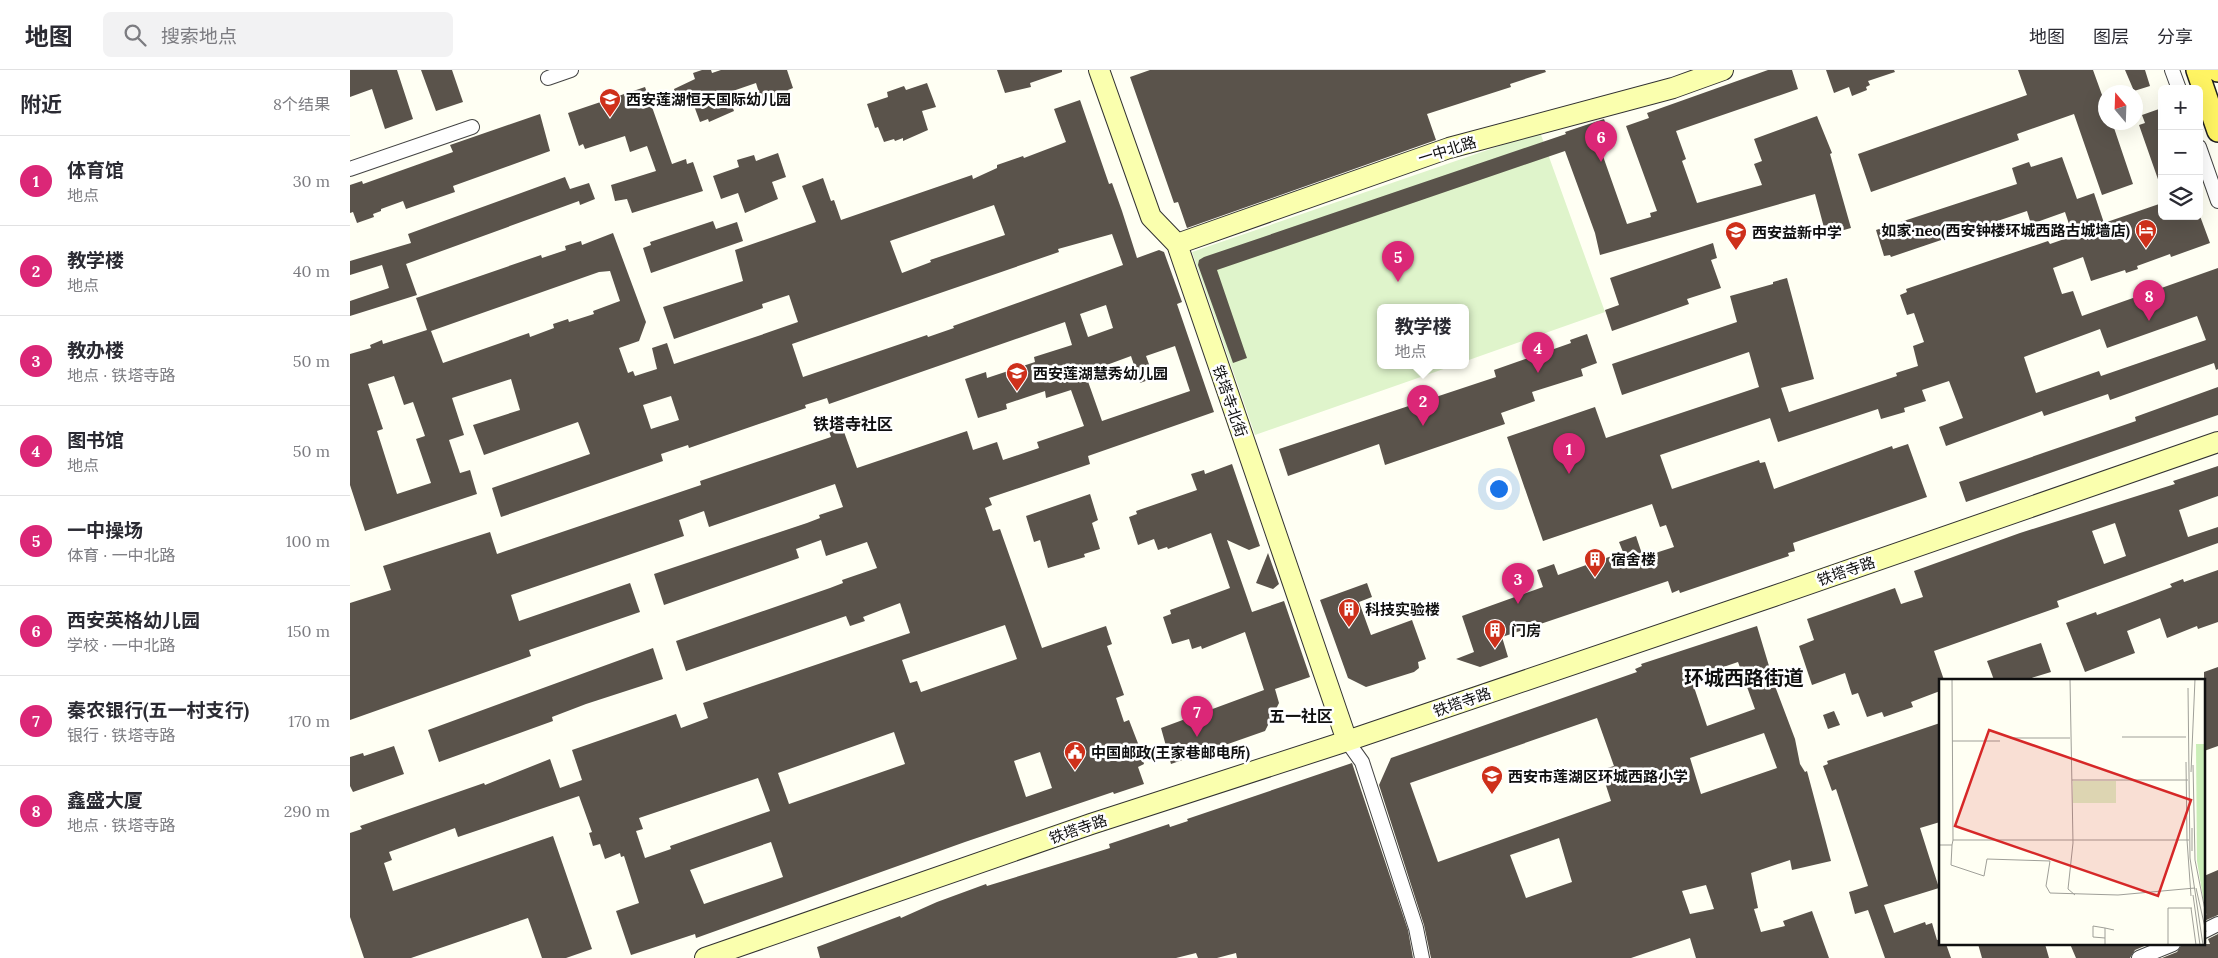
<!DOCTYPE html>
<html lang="zh">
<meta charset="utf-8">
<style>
:root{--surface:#fff;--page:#f2f2f3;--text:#2b2b33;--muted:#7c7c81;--line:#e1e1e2;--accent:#db2777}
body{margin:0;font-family:Lora,"Noto Sans SC",serif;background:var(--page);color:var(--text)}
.controls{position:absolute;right:15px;top:15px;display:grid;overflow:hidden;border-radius:8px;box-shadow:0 5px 20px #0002}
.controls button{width:45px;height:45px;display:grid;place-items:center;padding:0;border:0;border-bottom:1px solid var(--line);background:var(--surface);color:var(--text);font:25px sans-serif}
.compass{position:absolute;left:1748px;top:15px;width:45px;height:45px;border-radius:50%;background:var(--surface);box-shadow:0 5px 20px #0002;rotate:341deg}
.you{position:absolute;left:1148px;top:418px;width:18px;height:18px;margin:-12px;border:4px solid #fff;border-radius:50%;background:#1a73e8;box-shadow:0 0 0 8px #1a73e833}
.badge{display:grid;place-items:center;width:32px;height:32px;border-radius:50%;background:var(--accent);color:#fff;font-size:16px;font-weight:700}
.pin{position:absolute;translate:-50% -41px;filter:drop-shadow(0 1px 2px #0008)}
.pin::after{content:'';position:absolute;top:26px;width:18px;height:15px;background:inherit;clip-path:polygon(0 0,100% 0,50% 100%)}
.popup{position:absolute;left:1027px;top:234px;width:92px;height:65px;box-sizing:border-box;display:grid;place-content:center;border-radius:8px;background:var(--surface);filter:drop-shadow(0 1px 4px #0005);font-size:16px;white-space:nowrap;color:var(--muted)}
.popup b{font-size:19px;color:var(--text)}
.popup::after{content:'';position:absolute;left:50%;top:100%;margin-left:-10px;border:10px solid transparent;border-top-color:var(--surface)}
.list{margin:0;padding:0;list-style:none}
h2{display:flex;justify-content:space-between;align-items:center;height:65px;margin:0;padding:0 20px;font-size:21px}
h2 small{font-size:16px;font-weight:400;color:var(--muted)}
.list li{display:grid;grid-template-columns:32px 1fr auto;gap:15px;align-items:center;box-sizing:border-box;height:90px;padding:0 20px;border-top:1px solid var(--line)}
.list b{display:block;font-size:19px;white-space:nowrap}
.list p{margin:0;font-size:16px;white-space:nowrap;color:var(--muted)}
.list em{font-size:16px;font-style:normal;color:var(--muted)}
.icon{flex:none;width:28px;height:28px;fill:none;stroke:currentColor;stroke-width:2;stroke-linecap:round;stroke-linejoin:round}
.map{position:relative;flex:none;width:1868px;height:888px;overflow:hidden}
header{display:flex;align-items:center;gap:30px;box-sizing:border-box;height:70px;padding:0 25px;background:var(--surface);border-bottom:1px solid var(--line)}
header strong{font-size:24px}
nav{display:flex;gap:28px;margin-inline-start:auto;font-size:18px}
.search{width:350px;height:45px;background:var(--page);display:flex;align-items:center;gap:12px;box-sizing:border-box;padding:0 18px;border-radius:8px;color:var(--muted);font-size:19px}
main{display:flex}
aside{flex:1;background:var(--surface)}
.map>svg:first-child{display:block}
.pitch{fill:#dff4cb}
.building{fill:#5a534b;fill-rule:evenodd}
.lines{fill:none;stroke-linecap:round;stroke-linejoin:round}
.street-casing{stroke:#434343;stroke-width:16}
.secondary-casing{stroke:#323232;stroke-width:22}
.primary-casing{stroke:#212121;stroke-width:24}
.street{stroke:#fff;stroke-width:14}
.secondary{stroke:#faffae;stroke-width:20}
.primary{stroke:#fff463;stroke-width:21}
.labels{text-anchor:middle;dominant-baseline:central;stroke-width:5;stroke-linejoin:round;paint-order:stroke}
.poi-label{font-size:15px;font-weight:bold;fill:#101010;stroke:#fff;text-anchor:start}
.street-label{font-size:15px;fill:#101010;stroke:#fff}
.neighbourhood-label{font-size:16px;font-weight:bold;fill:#101010;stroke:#fff}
.district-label{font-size:20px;font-weight:bold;fill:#101010;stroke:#fff}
.inset-road{fill:none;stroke:#9f9f98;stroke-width:1}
.view{fill:#d62828;fill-opacity:0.15;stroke:#d62828;stroke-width:2.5}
.inset-edge{fill:none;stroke:#101010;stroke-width:2.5}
</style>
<header>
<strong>地图</strong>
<div class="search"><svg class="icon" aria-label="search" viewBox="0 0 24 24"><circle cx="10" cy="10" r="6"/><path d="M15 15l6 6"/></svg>搜索地点</div>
<nav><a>地图</a><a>图层</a><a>分享</a></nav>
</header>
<main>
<aside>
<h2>附近<small>8个结果</small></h2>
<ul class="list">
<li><span class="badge">1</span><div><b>体育馆</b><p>地点</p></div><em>30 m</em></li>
<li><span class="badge">2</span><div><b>教学楼</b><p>地点</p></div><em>40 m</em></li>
<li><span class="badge">3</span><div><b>教办楼</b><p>地点 · 铁塔寺路</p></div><em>50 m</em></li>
<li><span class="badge">4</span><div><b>图书馆</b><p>地点</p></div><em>50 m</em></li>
<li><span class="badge">5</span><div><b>一中操场</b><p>体育 · 一中北路</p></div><em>100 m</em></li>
<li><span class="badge">6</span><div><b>西安英格幼儿园</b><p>学校 · 一中北路</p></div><em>150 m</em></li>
<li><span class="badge">7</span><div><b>秦农银行(五一村支行)</b><p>银行 · 铁塔寺路</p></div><em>170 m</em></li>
<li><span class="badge">8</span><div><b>鑫盛大厦</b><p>地点 · 铁塔寺路</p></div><em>290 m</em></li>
</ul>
</aside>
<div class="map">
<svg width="1868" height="888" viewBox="0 0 1868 888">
<rect width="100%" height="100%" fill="#fffff3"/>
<path class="pitch" d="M 1190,62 L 1255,242 L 1116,291 L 1116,237 L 1030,237 L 1030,295 L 1105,295 L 905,365 L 842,182 Z"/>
<path class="building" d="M 0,0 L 47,0 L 63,49 L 35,59 L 22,19 L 0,27 Z
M 71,0 L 102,0 L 113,32 L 86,41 Z
M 352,0 L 361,0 L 362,3 L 371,0 L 437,0 L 443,18 L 438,20 L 439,24 L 420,30 L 418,27 L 411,29 L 406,13 L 377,23 L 384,41 L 359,52 L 358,49 L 350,52 L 343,33 L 328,38 L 324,19 L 345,9 L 343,3 Z
M 647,0 L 712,0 L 712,2 L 680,13 L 681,17 L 655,23 Z
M 800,0 L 1195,0 L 1196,2 L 1160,14 L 1161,17 L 1077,44 L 1086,70 L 837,158 L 828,132 L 824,133 L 780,7 Z
M 1418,0 L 1442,0 L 1448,19 L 1326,61 L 1336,89 L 1332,91 L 1347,133 L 1412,115 L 1404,94 L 1412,91 L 1404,69 L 1467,46 L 1482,83 L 1480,84 L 1501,158 L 1476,165 L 1465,124 L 1250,185 L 1245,163 L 1215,81 L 867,200 L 897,288 L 883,293 L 848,195 L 849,190 L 854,187 L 1216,64 L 1215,62 L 1254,49 L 1261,67 L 1248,72 L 1277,154 L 1301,147 L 1300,143 L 1307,141 L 1276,56 L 1299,48 L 1297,43 Z
M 1476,0 L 1544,0 L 1545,2 L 1518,11 L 1520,15 L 1516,17 L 1517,20 L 1502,26 L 1499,17 L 1484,23 Z
M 1668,0 L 1743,0 L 1756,36 L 1756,52 L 1762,52 L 1783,114 L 1752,125 L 1724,44 L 1667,64 L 1669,70 L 1521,122 L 1508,84 L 1677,25 Z
M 1775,0 L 1795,0 L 1800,16 L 1784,21 Z
M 577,13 L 586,37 L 572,41 L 578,60 L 553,71 L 553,68 L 545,71 L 544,69 L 534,72 L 528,57 L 525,58 L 517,34 L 538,27 L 537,22 L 554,16 L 556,20 Z
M 295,17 L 322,94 L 336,89 L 337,94 L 343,92 L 353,121 L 282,143 L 277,129 L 265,131 L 261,115 L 306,101 L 297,76 L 280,82 L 275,66 L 235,79 L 233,74 L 229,76 L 218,43 Z
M 730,30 L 759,114 L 762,113 L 772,141 L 787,188 L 809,180 L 814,182 L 832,232 L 827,234 L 864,342 L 738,386 L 740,394 L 639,428 L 642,435 L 635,438 L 643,461 L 650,459 L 692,578 L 756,556 L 762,574 L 757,576 L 774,625 L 766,628 L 774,652 L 779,650 L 789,676 L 794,694 L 788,697 L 794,714 L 764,724 L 763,722 L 615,772 L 346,868 L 345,864 L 281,885 L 266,841 L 289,833 L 274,786 L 271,787 L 270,783 L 255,789 L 250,774 L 243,776 L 239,763 L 242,762 L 229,726 L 108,767 L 105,758 L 39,782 L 42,790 L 34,793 L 43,821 L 203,766 L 242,879 L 216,888 L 192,888 L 178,848 L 61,888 L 14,888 L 0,847 L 0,763 L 12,759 L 10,756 L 134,713 L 135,715 L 200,689 L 210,718 L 232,710 L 222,680 L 326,644 L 331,658 L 358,648 L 353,633 L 560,563 L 550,533 L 513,547 L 515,551 L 500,556 L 496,546 L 336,601 L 326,571 L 480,518 L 493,513 L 492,510 L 527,498 L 517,472 L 476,486 L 471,470 L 446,479 L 449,488 L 314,535 L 304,504 L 457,453 L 470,448 L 469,445 L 493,437 L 485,414 L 359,457 L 354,441 L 329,450 L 334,466 L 161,525 L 169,551 L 280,513 L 290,542 L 179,580 L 181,586 L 0,650 L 0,533 L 41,520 L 33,496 L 140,462 L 147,484 L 345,417 L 351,415 L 350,411 L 481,367 L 476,353 L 489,348 L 507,398 L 617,361 L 623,380 L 647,372 L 653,390 L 689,378 L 687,372 L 734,356 L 721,320 L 696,328 L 695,321 L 656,334 L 657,339 L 628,348 L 615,309 L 636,302 L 637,308 L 685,292 L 684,287 L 722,275 L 715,252 L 479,334 L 477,328 L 455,335 L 456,338 L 339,378 L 338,375 L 311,384 L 313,391 L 151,447 L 142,418 L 240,384 L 228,352 L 134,385 L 123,355 L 170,340 L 161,309 L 102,328 L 114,365 L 99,370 L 110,403 L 120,400 L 127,424 L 15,461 L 0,415 L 0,284 L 21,278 L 20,275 L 32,270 L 33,274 L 77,260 L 66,228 L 191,185 L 192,188 L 216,180 L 215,176 L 231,171 L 232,175 L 263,163 L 296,252 L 289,271 L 269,278 L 278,303 L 283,301 L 285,306 L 307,299 L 302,278 L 317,273 L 324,294 L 408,266 L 448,252 L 439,225 L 412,234 L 413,238 L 324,269 L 313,237 L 393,211 L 385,180 L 466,152 L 452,116 L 473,108 L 481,131 L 484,130 L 491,150 L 622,105 L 623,109 L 647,98 L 647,95 L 673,86 L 674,88 L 716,72 L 704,39 ZM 644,135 L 655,165 L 580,190 L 581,192 L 552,203 L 540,171 ZM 762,164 L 773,195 L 603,256 L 604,258 L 578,267 L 577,265 L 453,307 L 442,274 L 709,182 L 708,179 ZM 260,201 L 270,231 L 243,241 L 244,244 L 219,252 L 218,249 L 203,254 L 204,258 L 180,267 L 179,263 L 93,293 L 81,261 L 249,202 ZM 756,235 L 763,258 L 738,267 L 730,244 ZM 825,276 L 840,321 L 752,351 L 735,303 L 781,286 L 790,313 L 804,308 L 796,286 ZM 44,306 L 54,335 L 63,332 L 75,366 L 66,369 L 81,413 L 47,424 L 27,361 L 33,359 L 18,314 ZM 321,326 L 329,350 L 301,359 L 293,335 ZM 655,555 L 667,589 L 571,622 L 567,611 L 560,613 L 552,590 ZM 544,662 L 555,694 L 439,734 L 428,703 ZM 690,682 L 702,718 L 676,727 L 664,691 ZM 408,708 L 420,741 L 320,776 L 321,779 L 295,788 L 286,761 L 293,759 L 289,748 ZM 421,772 L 433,807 L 354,834 L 340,800 Z
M 1809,39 L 1812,48 L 1810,115 L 1789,55 L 1795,53 L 1792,45 Z
M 190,44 L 200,81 L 103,116 L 105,122 L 56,139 L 53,131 L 31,139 L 31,141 L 23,144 L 24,147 L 7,153 L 3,142 L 0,143 L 0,115 L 12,111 L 13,114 L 103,82 L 100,75 Z
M 428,83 L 436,107 L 422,112 L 428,129 L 395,143 L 388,123 L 371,129 L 363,106 L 389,97 L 387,90 L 404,85 L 406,91 Z
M 1712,87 L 1727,129 L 1744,123 L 1754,153 L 1812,133 L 1812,146 L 1850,146 L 1860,173 L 1821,187 L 1820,184 L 1787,196 L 1788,199 L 1776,203 L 1775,200 L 1741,211 L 1733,187 L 1703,198 L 1712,224 L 1723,221 L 1732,246 L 1868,198 L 1868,299 L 1866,300 L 1864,293 L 1760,330 L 1758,324 L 1694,346 L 1692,341 L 1596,376 L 1589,357 L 1613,348 L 1599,311 L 1572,320 L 1576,331 L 1554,338 L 1555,342 L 1531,349 L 1528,339 L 1428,372 L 1420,348 L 1310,385 L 1322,419 L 1409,390 L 1410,393 L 1415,392 L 1424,419 L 1542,376 L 1543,379 L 1558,374 L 1577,427 L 1443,473 L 1445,481 L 1438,483 L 1439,486 L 1330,523 L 1329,520 L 1322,523 L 1318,511 L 1152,567 L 1158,587 L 1130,597 L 1106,589 L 1124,582 L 1112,546 L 1193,517 L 1187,500 L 1204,494 L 1208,505 L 1273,482 L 1269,472 L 1286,466 L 1293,487 L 1324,477 L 1316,455 L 1310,457 L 1302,434 L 1193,471 L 1157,367 L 1245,337 L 1256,368 L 1409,317 L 1399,282 L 1272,325 L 1262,294 L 1387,252 L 1380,226 L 1423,214 L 1423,212 L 1437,208 L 1464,309 L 1431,318 L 1439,342 L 1547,306 L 1546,303 L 1568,296 L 1563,276 L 1574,272 L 1564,243 L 1557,245 L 1550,225 L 1557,222 L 1556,219 L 1698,171 L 1700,174 L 1723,166 L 1715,142 L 1681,154 L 1677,141 L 1541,187 L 1540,185 L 1534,186 L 1526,160 L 1667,114 L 1662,98 L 1679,92 L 1681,97 ZM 1847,246 L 1856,270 L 1751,306 L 1749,301 L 1686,323 L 1674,287 L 1750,259 L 1757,278 Z
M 215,107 L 220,119 L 239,113 L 245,129 L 230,135 L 229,131 L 56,194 L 67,225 L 0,246 L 0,231 L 39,218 L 32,195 L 0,205 L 0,191 L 61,173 L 58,164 Z
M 363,151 L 366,159 L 387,152 L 393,171 L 301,203 L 293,178 L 301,175 L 300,172 Z
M 1363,173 L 1367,188 L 1361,190 L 1371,218 L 1337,229 L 1339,234 L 1262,261 L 1255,240 L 1269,235 L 1260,208 Z
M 1237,264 L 1247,293 L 1231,299 L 1233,306 L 1182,322 L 1185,331 L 1151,343 L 1155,354 L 1035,395 L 1029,374 L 938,406 L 929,379 L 1146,307 L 1144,300 L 1221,273 L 1220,270 Z
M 1868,317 L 1868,345 L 1616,432 L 1609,412 L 1786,351 L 1785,347 Z
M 882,394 L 910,476 L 899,480 L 877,470 L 902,542 L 934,531 L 960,607 L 925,619 L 929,633 L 915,661 L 821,694 L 811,658 L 914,620 L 895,562 L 852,579 L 851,576 L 842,579 L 839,569 L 822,574 L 813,547 L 821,544 L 820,540 L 880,518 L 861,463 L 818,479 L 817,477 L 808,480 L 804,469 L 788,475 L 779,447 L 787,444 L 786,441 L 847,420 L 841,404 L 854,400 L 855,404 Z
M 1868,396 L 1868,426 L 1829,440 L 1838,467 L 1868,457 L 1868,473 L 1707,531 L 1709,537 L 1584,581 L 1594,610 L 1590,610 L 1590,621 L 1561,632 L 1563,637 L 1534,647 L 1532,642 L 1517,647 L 1508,623 L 1502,625 L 1495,603 L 1462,615 L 1449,576 L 1464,570 L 1457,549 L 1545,518 L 1551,534 L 1573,527 L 1564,501 L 1670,463 L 1825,414 L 1823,411 ZM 1765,453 L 1776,486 L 1754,494 L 1742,461 Z
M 740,424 L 748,450 L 742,453 L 750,479 L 734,484 L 735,487 L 698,498 L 690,470 L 684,472 L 676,446 Z
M 918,483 L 929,514 L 923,519 L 906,513 Z
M 1868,500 L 1868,552 L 1848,559 L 1847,556 L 1817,568 L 1810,548 L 1777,561 L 1785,583 L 1735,602 L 1716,553 L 1746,542 L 1747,545 L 1785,531 L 1822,517 L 1820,514 L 1833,509 L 1834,512 Z
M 1017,513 L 1022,527 L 1009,532 L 1021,565 L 1062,550 L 1076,589 L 1068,592 L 1069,598 L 1064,602 L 1016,617 L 998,608 L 970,530 Z
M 1407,556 L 1425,616 L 1445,669 L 1450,694 L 1455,702 L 1457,701 L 1481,791 L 1442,800 L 1440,790 L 1401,803 L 1408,838 L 1404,839 L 1411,862 L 1435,856 L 1433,851 L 1462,841 L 1479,888 L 1346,888 L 1340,868 L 1281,888 L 1081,888 L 1074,855 L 1029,715 L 1041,688 L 1287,602 L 1285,599 L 1292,596 L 1291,594 ZM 1388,592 L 1405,639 L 1357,656 L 1341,608 ZM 1247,648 L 1264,696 L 1251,700 L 1261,731 L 1088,792 L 1060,713 ZM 1414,663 L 1427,698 L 1351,724 L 1340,688 ZM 1209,768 L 1222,812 L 1176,828 L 1160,785 ZM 1356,815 L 1364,839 L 1340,844 L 1332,821 Z
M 1691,573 L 1701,602 L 1675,610 L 1644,610 L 1637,591 Z
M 303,578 L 313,609 L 236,634 L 202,647 L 203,651 L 89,692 L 78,660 Z
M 1868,597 L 1868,676 L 1854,681 L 1854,602 Z
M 1484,641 L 1490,655 L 1478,659 L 1473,645 Z
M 1590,653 L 1590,752 L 1570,758 L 1589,818 L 1534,835 L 1544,863 L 1575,852 L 1576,855 L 1582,853 L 1587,870 L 1590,869 L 1590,874 L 1596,874 L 1601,888 L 1535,888 L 1518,840 L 1505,844 L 1499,822 L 1518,816 L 1486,719 L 1482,721 L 1473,696 L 1478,694 L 1477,691 Z
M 44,676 L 54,704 L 3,722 L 0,716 L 0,687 L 13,683 L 14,686 Z
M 1002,693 L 1058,860 L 1063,888 L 887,888 L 886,883 L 867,888 L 848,888 L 846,883 L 826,888 L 470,888 L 467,877 L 550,846 L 551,848 L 587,832 L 636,814 L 637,816 L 760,778 L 759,774 L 819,754 L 820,757 L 838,751 L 837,749 Z
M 1868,800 L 1868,845 L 1854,851 L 1854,806 Z
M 1868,864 L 1868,888 L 1812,888 L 1827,882 L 1832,874 L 1860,874 L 1858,869 Z
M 1628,874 L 1695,874 L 1699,888 L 1632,888 Z
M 1720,874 L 1799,874 L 1785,880 L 1780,888 L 1726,888 Z"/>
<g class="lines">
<g class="street-casing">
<path id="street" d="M 1822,0 L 1829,19
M 198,8 L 221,0
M 1849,77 L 1868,131
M 0,99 L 122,57
M 997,671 L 1012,692 L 1066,858 L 1072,888
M 1854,861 L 1868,854
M 1789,888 L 1823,874"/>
</g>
<g class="secondary-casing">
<path id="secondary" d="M 749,0 L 801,147 L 827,174 L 997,671
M 827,174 L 1099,78 L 1323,18 L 1373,0
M 355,888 L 741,754 L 997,671 L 1424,526 L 1868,372"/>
</g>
<g class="primary-casing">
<path id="primary" d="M 1847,0 L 1868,61
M 1868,0 L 1868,1"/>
</g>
<use href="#street" class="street"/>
<use href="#secondary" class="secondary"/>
<use href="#primary" class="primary"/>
</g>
<defs>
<g id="school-pin" transform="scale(1.125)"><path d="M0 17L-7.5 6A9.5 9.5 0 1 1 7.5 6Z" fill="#ce301a" stroke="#fff"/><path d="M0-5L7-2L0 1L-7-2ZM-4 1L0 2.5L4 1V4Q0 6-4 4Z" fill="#fff"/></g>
<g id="hotel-pin" transform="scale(1.125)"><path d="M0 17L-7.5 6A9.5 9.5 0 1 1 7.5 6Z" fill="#ce301a" stroke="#fff"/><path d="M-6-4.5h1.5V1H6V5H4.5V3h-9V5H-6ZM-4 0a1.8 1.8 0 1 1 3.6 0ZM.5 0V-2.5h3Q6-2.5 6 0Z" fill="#fff"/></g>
<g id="building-pin" transform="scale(1.125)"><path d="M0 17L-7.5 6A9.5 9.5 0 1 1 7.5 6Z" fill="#ce301a" stroke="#fff"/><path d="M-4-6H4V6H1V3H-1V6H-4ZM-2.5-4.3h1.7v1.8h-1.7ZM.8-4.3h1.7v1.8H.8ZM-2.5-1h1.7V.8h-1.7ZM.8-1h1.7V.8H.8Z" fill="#fff"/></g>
<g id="civic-pin" transform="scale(1.125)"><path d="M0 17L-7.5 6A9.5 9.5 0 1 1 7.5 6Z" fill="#ce301a" stroke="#fff"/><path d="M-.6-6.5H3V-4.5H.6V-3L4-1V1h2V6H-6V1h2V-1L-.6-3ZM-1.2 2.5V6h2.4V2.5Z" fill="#fff"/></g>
</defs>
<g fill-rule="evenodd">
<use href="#school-pin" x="260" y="29"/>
<use href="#hotel-pin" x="1796" y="160"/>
<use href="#school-pin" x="1386" y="162"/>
<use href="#school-pin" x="667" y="303"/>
<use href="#building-pin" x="1245" y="489"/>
<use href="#building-pin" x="999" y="539"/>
<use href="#building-pin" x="1145" y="560"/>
<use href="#civic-pin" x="725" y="682"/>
<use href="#school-pin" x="1142" y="706"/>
</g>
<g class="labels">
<g class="poi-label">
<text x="276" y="29">西安莲湖恒天国际幼儿园</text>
<text x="1780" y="160" text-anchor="end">如家·neo(西安钟楼环城西路古城墙店)</text>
<text x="1402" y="162">西安益新中学</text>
<text x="683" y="303">西安莲湖慧秀幼儿园</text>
<text x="1261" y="489">宿舍楼</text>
<text x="1015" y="539">科技实验楼</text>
<text x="1161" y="560">门房</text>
<text x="741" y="682">中国邮政(王家巷邮电所)</text>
<text x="1158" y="706">西安市莲湖区环城西路小学</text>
</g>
<g class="street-label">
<text transform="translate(1097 80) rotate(-17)">一中北路</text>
<text transform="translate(880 331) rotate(71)">铁塔寺北街</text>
<text transform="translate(1496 501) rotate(-19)">铁塔寺路</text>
<text transform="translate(1112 632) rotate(-19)">铁塔寺路</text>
<text transform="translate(728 759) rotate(-19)">铁塔寺路</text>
</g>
<g class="neighbourhood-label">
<text x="503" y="354">铁塔寺社区</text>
<text x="951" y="646">五一社区</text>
</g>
<g class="district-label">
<text x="1394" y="607">环城西路街道</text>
</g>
</g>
<g transform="translate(1589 609)">
<rect width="266" height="266" fill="#fffff3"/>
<path d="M 257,65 L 266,65 L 266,230 L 258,182 Z" fill="#cbeeb8"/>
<path d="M 134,102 L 177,102 L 177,124 L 134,124 Z" fill="#dff4cb"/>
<path class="inset-road" d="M 131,0 L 134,164 L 129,210 L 136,216M 249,9 L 251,179 L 264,266M 183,58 L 247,58M 71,59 L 131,59M 13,62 L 61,62M 247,83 L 248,161 L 252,217M 254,86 L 256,181 L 267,236M 252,93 L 256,0M 133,101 L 249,101M 253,149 L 253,172M 14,161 L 250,161M 0,166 L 13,166 L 14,161 L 13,0M 13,166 L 12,186 L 45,197 L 48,180 L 111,182 L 107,207 L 111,214 L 179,216 L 256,209M 257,209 L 267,253M 254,216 L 261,266M 252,229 L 257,266M 166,249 L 154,247 L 154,258 L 166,259M 166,266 L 166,249 L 175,251M 229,266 L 229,229 L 253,229"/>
<path class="view" d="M 50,51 L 252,121 L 219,217 L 16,147 Z"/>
<rect width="266" height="266" class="inset-edge"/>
</g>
</svg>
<div class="controls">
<button>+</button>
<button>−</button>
<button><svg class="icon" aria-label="layers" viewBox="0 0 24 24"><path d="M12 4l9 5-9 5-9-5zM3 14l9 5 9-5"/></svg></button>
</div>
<svg class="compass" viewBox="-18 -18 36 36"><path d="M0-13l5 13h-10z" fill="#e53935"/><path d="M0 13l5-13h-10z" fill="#7c7c81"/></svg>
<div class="you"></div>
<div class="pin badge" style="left:1219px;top:404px">1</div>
<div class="pin badge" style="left:1073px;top:356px">2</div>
<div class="popup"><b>教学楼</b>地点</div>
<div class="pin badge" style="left:1168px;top:534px">3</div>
<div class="pin badge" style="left:1188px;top:303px">4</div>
<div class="pin badge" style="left:1048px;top:212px">5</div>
<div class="pin badge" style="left:1251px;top:92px">6</div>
<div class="pin badge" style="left:847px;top:667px">7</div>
<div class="pin badge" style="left:1799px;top:251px">8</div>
</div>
</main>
